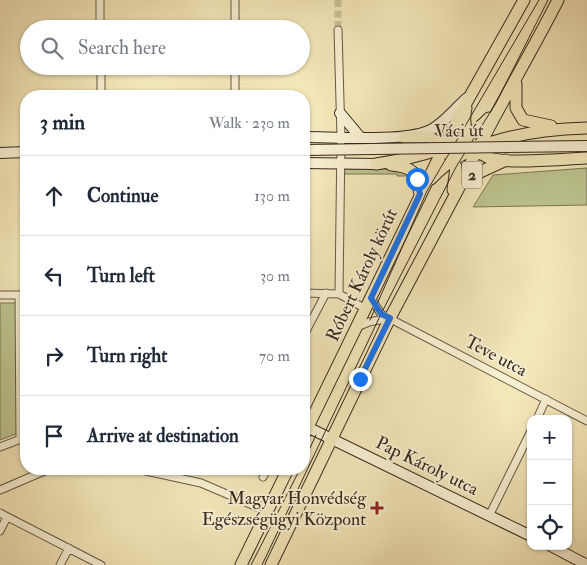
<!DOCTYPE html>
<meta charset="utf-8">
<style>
:root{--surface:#fff;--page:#f2f2f3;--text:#1f2937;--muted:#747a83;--line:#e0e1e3}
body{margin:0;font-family:"IM FELL Double Pica",serif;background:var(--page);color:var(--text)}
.controls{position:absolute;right:15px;bottom:15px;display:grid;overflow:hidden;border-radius:10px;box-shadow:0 1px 4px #0004}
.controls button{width:45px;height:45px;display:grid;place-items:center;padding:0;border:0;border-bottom:1px solid var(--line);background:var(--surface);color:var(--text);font:25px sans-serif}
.stop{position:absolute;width:15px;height:15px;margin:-11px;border:4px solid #1a73e8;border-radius:50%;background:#fff}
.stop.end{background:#1a73e8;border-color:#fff;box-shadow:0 1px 5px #0008}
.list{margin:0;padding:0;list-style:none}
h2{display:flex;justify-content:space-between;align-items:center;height:65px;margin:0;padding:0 20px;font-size:21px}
h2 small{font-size:16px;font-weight:400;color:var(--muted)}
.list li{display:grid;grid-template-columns:32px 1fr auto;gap:15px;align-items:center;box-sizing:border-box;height:80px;padding:0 20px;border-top:1px solid var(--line)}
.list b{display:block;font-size:19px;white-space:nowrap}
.list em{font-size:16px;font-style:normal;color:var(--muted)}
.icon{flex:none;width:28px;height:28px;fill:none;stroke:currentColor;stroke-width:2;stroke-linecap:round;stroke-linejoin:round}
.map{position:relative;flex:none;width:587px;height:565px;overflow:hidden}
.search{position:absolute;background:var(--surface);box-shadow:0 1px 4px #0004;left:20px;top:20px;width:290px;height:55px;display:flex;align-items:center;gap:12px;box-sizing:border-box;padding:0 18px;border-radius:28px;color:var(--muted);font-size:19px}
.panel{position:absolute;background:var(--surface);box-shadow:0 1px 4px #0004;left:20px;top:90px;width:290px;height:385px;border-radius:20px}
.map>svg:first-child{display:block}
.green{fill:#bcc48f;stroke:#7a7656}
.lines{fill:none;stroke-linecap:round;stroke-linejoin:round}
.street-tunnel{stroke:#cdc09a;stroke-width:7;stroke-dasharray:7 3.5;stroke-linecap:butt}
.street-casing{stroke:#665845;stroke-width:9}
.secondary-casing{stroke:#37281e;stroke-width:12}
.primary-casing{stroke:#37281e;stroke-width:13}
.street{stroke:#f7efd2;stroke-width:7}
.secondary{stroke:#f7efd2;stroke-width:10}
.primary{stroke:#f3e6b9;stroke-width:11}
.tram{stroke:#37281e;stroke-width:1}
.secondary-bridge-casing{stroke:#37281e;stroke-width:12;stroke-linecap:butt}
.secondary-bridge{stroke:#f7efd2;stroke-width:10}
.route{stroke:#1a73e8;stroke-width:6}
.poi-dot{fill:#8f2418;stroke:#f7efd2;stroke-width:2}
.labels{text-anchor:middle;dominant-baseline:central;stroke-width:4;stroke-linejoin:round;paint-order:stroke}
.shield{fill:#f7efd2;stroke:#716454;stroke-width:1}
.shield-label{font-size:16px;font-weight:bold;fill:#37281e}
.street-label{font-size:18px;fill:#37281e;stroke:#f7efd2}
.poi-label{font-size:18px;fill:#37281e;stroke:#f7efd2;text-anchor:end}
</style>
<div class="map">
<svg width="587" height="565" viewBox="0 0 587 565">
<rect width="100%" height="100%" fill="#f3e6b9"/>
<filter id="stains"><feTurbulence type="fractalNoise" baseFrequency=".004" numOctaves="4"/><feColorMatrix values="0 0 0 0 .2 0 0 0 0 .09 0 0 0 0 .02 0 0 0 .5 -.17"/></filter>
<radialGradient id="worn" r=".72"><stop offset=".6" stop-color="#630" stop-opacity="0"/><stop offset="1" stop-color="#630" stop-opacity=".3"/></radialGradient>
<path class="green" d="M 587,168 L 587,205 L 473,207 L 493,175 Z
M 344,169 L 408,169 L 408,176 L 397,176 L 397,174 L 344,174 Z
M 0,303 L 16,303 L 18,433 L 0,440 Z"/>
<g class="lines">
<path class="street-tunnel" d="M 338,0 L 338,30"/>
<g class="street-casing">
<path id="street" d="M 100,0 L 100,29
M 235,0 L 235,29
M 338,30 L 341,137 L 339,294
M 101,66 L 101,96
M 235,66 L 235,96
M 304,293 L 339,294 L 366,309
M 0,295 L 26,295
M 19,295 L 20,440
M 371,298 L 381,314 L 587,421
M 357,327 L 369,322 L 390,318
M 304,335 L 326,293
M 537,419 L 546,399
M 0,447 L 26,437
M 137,469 L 201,483 L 257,507 L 270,504
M 263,477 L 267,469
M 0,490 L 49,469
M 0,513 L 101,565
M 490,514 L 531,431
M 0,531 L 7,517
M 60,565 L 69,548"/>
</g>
<g class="secondary-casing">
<path id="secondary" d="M 340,113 L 360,137
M 304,137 C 335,137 402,142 428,131 C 443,125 455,108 467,98
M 0,153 L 26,152
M 304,163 L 376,164
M 307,427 L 531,536
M 551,546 L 587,565"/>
</g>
<g class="primary-casing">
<path id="primary" d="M 516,84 L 516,108 L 523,120 L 551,126
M 466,108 C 462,127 468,149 487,157 C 503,165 566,159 587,158
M 404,137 L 430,137 L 447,150 L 456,167 L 453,190
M 376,164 C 415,158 461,148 489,118
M 391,165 C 414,167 416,172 420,194
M 431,179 C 466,139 537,129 587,128
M 462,181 C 491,119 527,61 558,0
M 304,435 L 460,114 L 524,0
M 241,565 L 288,469
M 271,565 L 390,318 L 463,180 L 506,160"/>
</g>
<use href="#street" class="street"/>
<use href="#secondary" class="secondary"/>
<use href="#primary" class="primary"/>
<path class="tram" d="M 370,320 L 427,191 L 539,0
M 304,461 L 316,435
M 251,565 L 300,469
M 262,565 L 381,314 L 456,167 L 496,103 L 548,0"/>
<g class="secondary-bridge-casing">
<path id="secondary-bridge" d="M 304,150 L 587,146"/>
</g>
<use href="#secondary-bridge" class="secondary-bridge"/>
</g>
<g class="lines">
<path class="route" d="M 360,379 L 390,318 L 381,314 L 371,298 L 420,194 L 417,179"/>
</g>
<path class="poi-dot" d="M374.5 500.5h5v5h5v5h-5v5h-5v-5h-5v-5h5z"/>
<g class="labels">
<rect class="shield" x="462" y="161.5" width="20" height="27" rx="4"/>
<g class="shield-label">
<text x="472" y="175">2</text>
</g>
<g class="street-label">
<text transform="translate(459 131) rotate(-1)">Váci út</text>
<text transform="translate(362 275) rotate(-65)">Róbert Károly körút</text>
<text transform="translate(496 356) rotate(28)">Teve utca</text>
<text transform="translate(427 466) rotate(26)">Pap Károly utca</text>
</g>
<g class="poi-label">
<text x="366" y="498">Magyar Honvédség<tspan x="366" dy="21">Egészségügyi Központ</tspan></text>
</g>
</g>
<rect width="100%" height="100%" filter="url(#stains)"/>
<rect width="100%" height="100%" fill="url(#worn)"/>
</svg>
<div class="controls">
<button>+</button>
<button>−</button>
<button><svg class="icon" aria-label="locate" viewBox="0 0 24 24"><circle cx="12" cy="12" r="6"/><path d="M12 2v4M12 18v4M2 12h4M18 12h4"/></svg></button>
</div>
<div class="stop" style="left:417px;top:179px"></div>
<div class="stop end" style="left:360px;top:379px"></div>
<div class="search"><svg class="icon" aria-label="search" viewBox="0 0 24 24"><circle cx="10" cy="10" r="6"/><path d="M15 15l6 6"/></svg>Search here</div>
<section class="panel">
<h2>3 min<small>Walk · 230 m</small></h2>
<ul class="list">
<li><svg class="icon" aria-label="ahead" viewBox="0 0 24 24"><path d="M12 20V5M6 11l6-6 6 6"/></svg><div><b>Continue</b></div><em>130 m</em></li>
<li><svg class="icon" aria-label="left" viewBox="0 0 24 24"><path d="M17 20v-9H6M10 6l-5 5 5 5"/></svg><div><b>Turn left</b></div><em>30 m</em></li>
<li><svg class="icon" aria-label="right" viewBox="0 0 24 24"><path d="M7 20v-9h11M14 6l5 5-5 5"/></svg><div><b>Turn right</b></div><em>70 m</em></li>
<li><svg class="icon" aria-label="arrive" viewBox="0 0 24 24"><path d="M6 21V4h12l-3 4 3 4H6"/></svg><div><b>Arrive at destination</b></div></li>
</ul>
</section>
</div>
